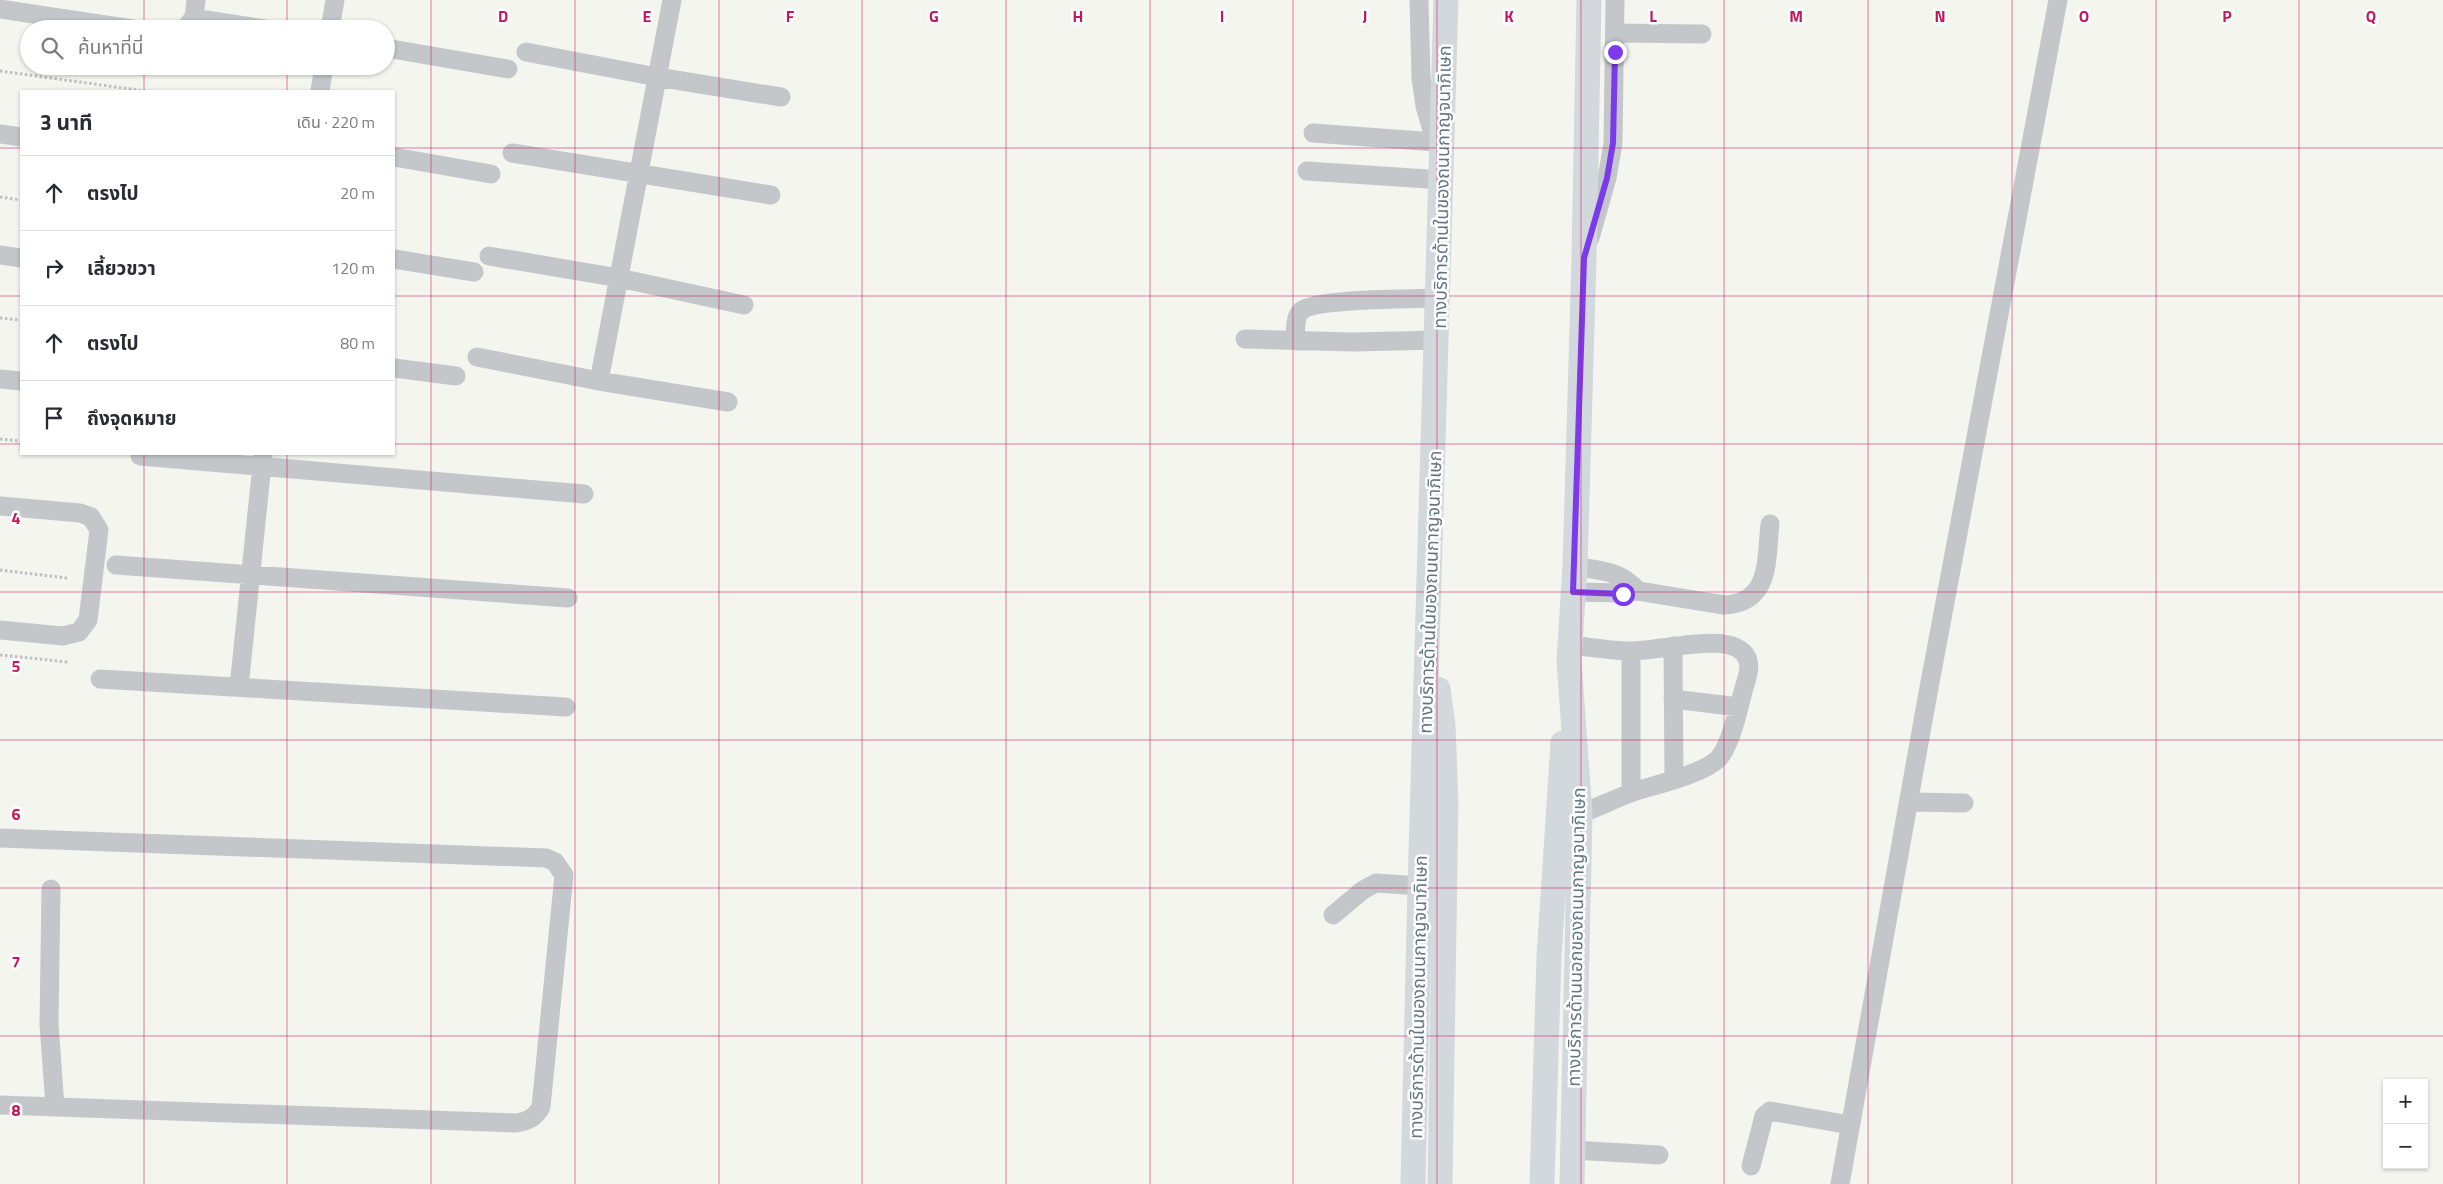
<!DOCTYPE html>
<html lang="th">
<meta charset="utf-8">
<style>
:root{--surface:#fff;--page:#f2f2f3;--text:#2b2b33;--muted:#7c7c81;--line:#e1e1e2}
body{margin:0;font-family:"Titillium Web","Noto Sans Thai",sans-serif;background:var(--page);color:var(--text)}
.controls{position:absolute;right:15px;bottom:15px;display:grid;overflow:hidden;border-radius:0px;box-shadow:0 1px 4px #0004}
.controls button{width:45px;height:45px;display:grid;place-items:center;padding:0;border:0;border-bottom:1px solid var(--line);background:var(--surface);color:var(--text);font:25px sans-serif}
.stop{position:absolute;width:15px;height:15px;margin:-11px;border:4px solid #7c3aed;border-radius:50%;background:#fff}
.stop.end{background:#7c3aed;border-color:#fff;box-shadow:0 1px 5px #0008}
.list{margin:0;padding:0;list-style:none}
h2{display:flex;justify-content:space-between;align-items:center;height:65px;margin:0;padding:0 20px;font-size:21px}
h2 small{font-size:16px;font-weight:400;color:var(--muted)}
.list li{display:grid;grid-template-columns:32px 1fr auto;gap:15px;align-items:center;box-sizing:border-box;height:75px;padding:0 20px;border-top:1px solid var(--line)}
.list b{display:block;font-size:19px;white-space:nowrap}
.list em{font-size:16px;font-style:normal;color:var(--muted)}
.icon{flex:none;width:28px;height:28px;fill:none;stroke:currentColor;stroke-width:2;stroke-linecap:round;stroke-linejoin:round}
.map{position:relative;flex:none;width:2443px;height:1184px;overflow:hidden}
.search{position:absolute;background:var(--surface);box-shadow:0 1px 4px #0004;left:20px;top:20px;width:375px;height:55px;display:flex;align-items:center;gap:12px;box-sizing:border-box;padding:0 18px;border-radius:28px;color:var(--muted);font-size:19px}
.panel{position:absolute;background:var(--surface);box-shadow:0 1px 4px #0004;left:20px;top:90px;width:375px;height:365px;border-radius:0px}
.map>svg:first-child{display:block}
.lines{fill:none;stroke-linecap:round;stroke-linejoin:round}
.path{stroke:#bdbfc1;stroke-width:3;stroke-dasharray:2.5 2.5;stroke-linecap:butt}
.minor{stroke:#c4c7ca;stroke-width:19}
.major{stroke:#d3d8dc;stroke-width:25}
.route{stroke:#7c3aed;stroke-width:6}
.grid{fill:none;stroke:#c2185b;stroke-width:1;stroke-opacity:0.55}
.labels{text-anchor:middle;dominant-baseline:central;stroke-width:5;stroke-linejoin:round;paint-order:stroke}
.street-label{font-size:18px;fill:#627583;stroke:#fff}
.grid-label{font-size:16px;text-anchor:middle;font-weight:bold;fill:#c2185b;stroke:#fff;stroke-width:5;stroke-linejoin:round;paint-order:stroke}
</style>
<div class="map">
<svg width="2443" height="1184" viewBox="0 0 2443 1184">
<rect width="100%" height="100%" fill="#f5f5f0"/>
<g class="lines">
<path class="path" d="M 0,71 L 145,91
M 0,197 L 21,200
M 0,318 L 21,320
M 0,439 L 21,441
M 0,570 L 67,578
M 0,655 L 68,662"/>
<path class="minor" d="M 1419,0 L 1421,78 L 1425,106 L 1437,147
M 0,9 L 132,29
M 206,20 L 265,29
M 185,29 L 194,17 L 196,0
M 330,29 L 335,0
M 1615,33 L 1702,34
M 386,48 L 508,69
M 526,52 L 657,77 L 781,97
M 320,91 L 324,66
M 1313,133 L 1435,142
M 0,134 L 21,137
M 512,153 L 771,195
M 394,157 L 491,174
M 1307,171 L 1443,180
M 1590,238 L 1607,178 L 1613,143 L 1615,0
M 0,255 L 21,258
M 489,256 L 619,278 L 744,305
M 394,259 L 474,272
M 1245,339 L 1353,342 L 1438,340
M 1295,341 C 1296,332 1294,318 1301,311 C 1315,298 1415,299 1439,298
M 477,357 L 599,381 L 728,402
M 394,368 L 456,376
M 0,379 L 21,381
M 599,381 L 672,0
M 140,456 L 584,494
M 0,506 L 80,513 L 91,517 L 99,530 L 88,620 L 79,632 L 63,636 L 0,630
M 116,565 L 568,598
M 1575,566 C 1601,571 1620,570 1638,591
M 1573,592 L 1623,593 L 1638,591 L 1724,605 C 1771,603 1766,560 1770,524
M 1570,645 C 1590,647 1611,651 1631,651 C 1656,651 1715,636 1737,648 C 1754,657 1749,673 1744,688 C 1739,706 1731,746 1718,759 C 1703,774 1655,785 1633,792 C 1615,799 1598,807 1580,814
M 1673,646 L 1674,778
M 100,679 L 566,707
M 239,687 L 263,455
M 1673,699 L 1739,707
M 1631,793 L 1631,651
M 1909,802 L 1964,803
M 0,838 L 546,858 L 555,862 L 564,875 L 541,1107 C 535,1118 528,1121 516,1123 L 0,1105
M 51,889 L 49,1024 L 55,1107
M 1333,915 L 1363,890 L 1376,883 L 1420,886
M 1573,1150 L 1659,1155
M 1751,1166 L 1764,1116 L 1770,1111 L 1850,1125
M 1840,1184 L 1928,693 L 2058,0"/>
<path class="major" d="M 1438,689 L 1443,725 L 1446,801 L 1440,1184
M 1413,1184 L 1420,886 L 1446,0
M 1542,1184 L 1549,957 L 1563,743
M 1572,1184 L 1580,814 L 1569,661 L 1575,566 L 1584,258 L 1589,0"/>
</g>
<g class="lines">
<path class="route" d="M 1615,52 L 1613,143 L 1607,178 L 1584,258 L 1573,592 L 1623,594"/>
</g>
<path class="grid" d="M 144,0 L 144,29M 287,0 L 287,29M 431,0 L 431,1184M 575,0 L 575,1184M 719,0 L 719,1184M 862,0 L 862,1184M 1006,0 L 1006,1184M 1150,0 L 1150,1184M 1293,0 L 1293,1184M 1437,0 L 1437,1184M 1581,0 L 1581,1184M 1724,0 L 1724,1184M 1868,0 L 1868,1184M 2012,0 L 2012,1184M 2156,0 L 2156,1184M 2299,0 L 2299,1184M 144,66 L 144,91M 287,66 L 287,91M 0,148 L 21,148M 394,148 L 2443,148M 0,296 L 21,296M 394,296 L 2443,296M 0,444 L 21,444M 394,444 L 2443,444M 144,454 L 144,1184M 287,454 L 287,1184M 0,592 L 2443,592M 0,740 L 2443,740M 0,888 L 2443,888M 0,1036 L 2443,1036"/>
<g class="labels">
<g class="street-label">
<text transform="translate(1442 187) rotate(-89)">ทางบริการด้านในของถนนกาญจนาภิเษก</text>
<text transform="translate(1430 592) rotate(-88)">ทางบริการด้านในของถนนกาญจนาภิเษก</text>
<text transform="translate(1576 937) rotate(-89)">ทางบริการด้านนอกของถนนกาญจนาภิเษก</text>
<text transform="translate(1418 997) rotate(-89)">ทางบริการด้านในของถนนกาญจนาภิเษก</text>
</g>
</g>
<g class="grid-label">
<text x="503" y="22">D</text>
<text x="647" y="22">E</text>
<text x="790" y="22">F</text>
<text x="934" y="22">G</text>
<text x="1078" y="22">H</text>
<text x="1222" y="22">I</text>
<text x="1365" y="22">J</text>
<text x="1509" y="22">K</text>
<text x="1653" y="22">L</text>
<text x="1796" y="22">M</text>
<text x="1940" y="22">N</text>
<text x="2084" y="22">O</text>
<text x="2227" y="22">P</text>
<text x="2371" y="22">Q</text>
<text x="16" y="524">4</text>
<text x="16" y="672">5</text>
<text x="16" y="820">6</text>
<text x="16" y="968">7</text>
<text x="16" y="1116">8</text>
</g>
</svg>
<div class="controls">
<button>+</button>
<button>−</button>
</div>
<div class="stop" style="left:1623px;top:594px"></div>
<div class="stop end" style="left:1615px;top:52px"></div>
<div class="search"><svg class="icon" aria-label="search" viewBox="0 0 24 24"><circle cx="10" cy="10" r="6"/><path d="M15 15l6 6"/></svg>ค้นหาที่นี่</div>
<section class="panel">
<h2>3 นาที<small>เดิน · 220 m</small></h2>
<ul class="list">
<li><svg class="icon" aria-label="ahead" viewBox="0 0 24 24"><path d="M12 20V5M6 11l6-6 6 6"/></svg><div><b>ตรงไป</b></div><em>20 m</em></li>
<li><svg class="icon" aria-label="right" viewBox="0 0 24 24"><path d="M7 20v-9h11M14 6l5 5-5 5"/></svg><div><b>เลี้ยวขวา</b></div><em>120 m</em></li>
<li><svg class="icon" aria-label="ahead" viewBox="0 0 24 24"><path d="M12 20V5M6 11l6-6 6 6"/></svg><div><b>ตรงไป</b></div><em>80 m</em></li>
<li><svg class="icon" aria-label="arrive" viewBox="0 0 24 24"><path d="M6 21V4h12l-3 4 3 4H6"/></svg><div><b>ถึงจุดหมาย</b></div></li>
</ul>
</section>
</div>
